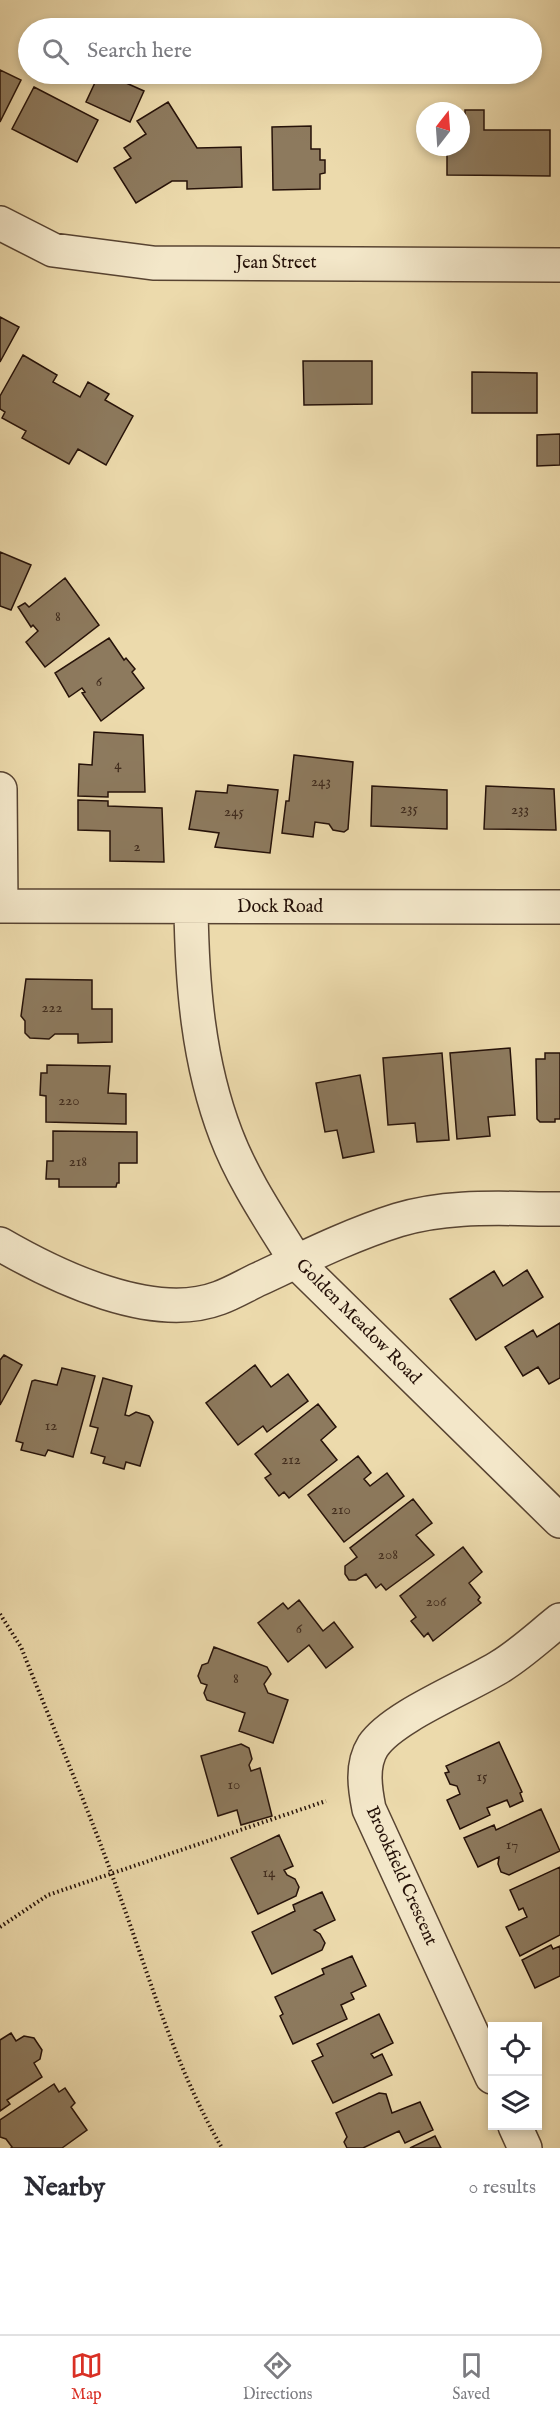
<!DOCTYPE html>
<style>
:root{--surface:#fff;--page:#f7f7f7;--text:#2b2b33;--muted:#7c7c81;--line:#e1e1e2;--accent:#d93025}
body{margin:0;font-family:"IM FELL English",serif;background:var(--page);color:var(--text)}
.controls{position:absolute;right:18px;bottom:18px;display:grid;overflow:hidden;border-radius:0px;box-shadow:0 3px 9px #0003}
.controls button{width:54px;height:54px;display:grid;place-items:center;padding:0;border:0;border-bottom:2px solid var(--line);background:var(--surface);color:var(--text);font:30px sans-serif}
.compass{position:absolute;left:416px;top:102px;width:54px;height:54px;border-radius:50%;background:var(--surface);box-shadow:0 3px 9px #0003;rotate:17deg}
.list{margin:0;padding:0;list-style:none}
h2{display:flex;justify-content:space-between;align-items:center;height:78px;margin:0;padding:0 24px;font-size:26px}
h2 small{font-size:20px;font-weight:400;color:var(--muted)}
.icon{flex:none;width:33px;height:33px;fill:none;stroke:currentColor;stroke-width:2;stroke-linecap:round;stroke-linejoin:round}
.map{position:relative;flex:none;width:560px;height:2148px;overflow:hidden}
.search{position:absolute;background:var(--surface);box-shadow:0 3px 9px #0003;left:18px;right:18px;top:18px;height:66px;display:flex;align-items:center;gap:15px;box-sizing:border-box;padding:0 21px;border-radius:33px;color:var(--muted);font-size:22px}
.sheet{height:186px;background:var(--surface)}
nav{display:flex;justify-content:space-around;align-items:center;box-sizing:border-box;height:84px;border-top:2px solid var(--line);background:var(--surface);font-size:16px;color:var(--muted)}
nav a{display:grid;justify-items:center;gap:3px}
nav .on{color:var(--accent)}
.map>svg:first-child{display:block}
.building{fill:#8d7a5e;stroke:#261209;stroke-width:1.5}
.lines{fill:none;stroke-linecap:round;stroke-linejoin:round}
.minor-casing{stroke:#584432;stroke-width:36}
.path{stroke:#261209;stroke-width:4;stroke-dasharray:1.5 3;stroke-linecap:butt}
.minor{stroke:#f3e7c9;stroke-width:33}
.labels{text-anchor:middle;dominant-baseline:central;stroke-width:5;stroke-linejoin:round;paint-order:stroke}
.number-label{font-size:15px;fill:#402c1e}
.street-label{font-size:18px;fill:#261209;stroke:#f3e7c9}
</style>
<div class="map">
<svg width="560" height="2148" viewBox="0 0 560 2148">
<rect width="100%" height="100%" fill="#ecdaac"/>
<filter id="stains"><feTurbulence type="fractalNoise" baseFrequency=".00333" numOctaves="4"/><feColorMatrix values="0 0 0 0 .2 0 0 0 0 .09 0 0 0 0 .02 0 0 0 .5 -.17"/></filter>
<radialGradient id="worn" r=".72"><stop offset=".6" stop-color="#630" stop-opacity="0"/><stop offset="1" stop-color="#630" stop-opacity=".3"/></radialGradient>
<path class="building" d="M 0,70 L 21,80 L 0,122 Z
M 99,74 L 106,74 L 144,91 L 130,122 L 86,102 Z
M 34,87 L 98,120 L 77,162 L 12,129 Z
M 168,102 L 197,148 L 241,147 L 242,187 L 187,189 L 187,181 L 172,181 L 136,203 L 114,168 L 131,158 L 124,148 L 146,134 L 137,121 Z
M 465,110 L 484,110 L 484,130 L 550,130 L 550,176 L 447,175 L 447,147 L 461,147 L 461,117 L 465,117 Z
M 311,126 L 311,149 L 320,149 L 320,160 L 325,160 L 325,173 L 320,174 L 320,189 L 273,190 L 272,127 Z
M 0,317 L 19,327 L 0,362 Z
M 23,355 L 57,375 L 53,382 L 80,397 L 88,382 L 109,394 L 105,400 L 133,416 L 106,465 L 78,449 L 69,464 L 22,438 L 26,431 L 2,418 L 5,412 L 0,409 L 0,396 Z
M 303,361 L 372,361 L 372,404 L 304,405 Z
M 472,372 L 537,373 L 537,413 L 472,413 Z
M 560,434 L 560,465 L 537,466 L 537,435 Z
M 0,552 L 31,565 L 11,610 L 0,606 Z
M 65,578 L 99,625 L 45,667 L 26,642 L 38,631 L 33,625 L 31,627 L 18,607 L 25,603 L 29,607 Z
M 109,638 L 124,660 L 126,658 L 135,669 L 132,672 L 144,688 L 101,721 L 82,693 L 85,692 L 82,688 L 69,697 L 55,673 Z
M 94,732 L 143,735 L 145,792 L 108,792 L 108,797 L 78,796 L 79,764 L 92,765 Z
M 294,755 L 353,762 L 348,829 L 344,832 L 333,830 L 329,824 L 315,822 L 313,837 L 282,833 L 286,801 L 289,801 Z
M 228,785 L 278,790 L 270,853 L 215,847 L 219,833 L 189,829 L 196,791 L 227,793 Z
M 372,786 L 447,790 L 447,829 L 371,826 Z
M 486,786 L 554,789 L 556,830 L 484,829 Z
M 78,800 L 108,801 L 108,806 L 162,808 L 164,862 L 110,861 L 110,831 L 78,830 Z
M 26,979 L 92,980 L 92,1009 L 112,1009 L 112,1042 L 78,1043 L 78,1034 L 55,1034 L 49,1039 L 30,1038 L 25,1033 L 25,1021 L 21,1016 Z
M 510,1048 L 515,1115 L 488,1117 L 490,1136 L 457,1139 L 450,1053 Z
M 442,1053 L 449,1140 L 417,1142 L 415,1123 L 388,1125 L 383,1058 Z
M 545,1053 L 560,1053 L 560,1119 L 555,1119 L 555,1122 L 540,1122 L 537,1119 L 536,1059 L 545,1059 Z
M 47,1065 L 110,1066 L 108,1093 L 126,1094 L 126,1124 L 46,1122 L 46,1096 L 40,1095 L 41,1073 L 47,1073 Z
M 360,1075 L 374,1152 L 343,1158 L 337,1130 L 325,1132 L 316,1083 Z
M 53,1131 L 137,1132 L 137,1163 L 119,1163 L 119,1183 L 117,1183 L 116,1187 L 59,1187 L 59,1179 L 46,1179 L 47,1161 L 53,1161 Z
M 527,1270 L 543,1297 L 476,1340 L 450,1299 L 494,1271 L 503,1286 Z
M 560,1323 L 560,1378 L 549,1384 L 538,1367 L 523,1376 L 505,1347 L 533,1330 L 537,1337 Z
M 4,1355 L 22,1365 L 0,1405 L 0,1360 Z
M 255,1365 L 271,1387 L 288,1374 L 308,1401 L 267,1432 L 263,1426 L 238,1445 L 206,1403 Z
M 62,1368 L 95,1376 L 73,1457 L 48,1450 L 45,1456 L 21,1450 L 23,1443 L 16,1441 L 32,1381 L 35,1380 L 57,1385 Z
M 103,1378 L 132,1386 L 125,1415 L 129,1416 L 136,1412 L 149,1416 L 153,1422 L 140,1466 L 126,1462 L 124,1469 L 103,1463 L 105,1457 L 91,1453 L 98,1428 L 90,1426 Z
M 318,1404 L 336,1427 L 321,1440 L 337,1460 L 289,1498 L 284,1492 L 279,1496 L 265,1478 L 271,1474 L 255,1454 Z
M 358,1456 L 371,1473 L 364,1479 L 370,1486 L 387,1473 L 404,1496 L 344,1542 L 308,1495 Z
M 413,1499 L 432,1523 L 416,1535 L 434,1555 L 386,1590 L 381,1584 L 376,1588 L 366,1574 L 356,1580 L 349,1580 L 345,1574 L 345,1566 L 357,1557 L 350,1548 Z
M 463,1547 L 482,1572 L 469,1583 L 480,1597 L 478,1600 L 481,1603 L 433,1641 L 428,1633 L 424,1637 L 411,1621 L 416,1617 L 400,1596 Z
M 299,1600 L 323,1631 L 334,1622 L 353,1647 L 326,1668 L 309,1645 L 288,1662 L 258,1623 L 283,1603 L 288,1609 Z
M 214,1647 L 267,1667 L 271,1674 L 264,1684 L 268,1693 L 288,1700 L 273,1743 L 239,1731 L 245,1713 L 207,1700 L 204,1693 L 207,1685 L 201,1683 L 198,1676 L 202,1665 L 208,1663 Z
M 499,1742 L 522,1792 L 520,1793 L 523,1801 L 510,1807 L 507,1800 L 487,1808 L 490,1815 L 460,1829 L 447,1800 L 460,1794 L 457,1786 L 450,1784 L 445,1773 L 449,1772 L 446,1766 Z
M 241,1744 L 249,1748 L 252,1759 L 249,1765 L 251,1771 L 260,1768 L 272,1816 L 241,1825 L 237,1810 L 218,1816 L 201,1756 Z
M 541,1809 L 560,1851 L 509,1875 L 501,1872 L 498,1864 L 499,1857 L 478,1867 L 464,1838 L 494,1825 L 496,1830 Z
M 279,1835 L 293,1866 L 284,1870 L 287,1875 L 295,1879 L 299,1887 L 296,1896 L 258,1914 L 231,1858 Z
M 560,1867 L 560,1935 L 520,1956 L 506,1927 L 527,1917 L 523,1908 L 519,1910 L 510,1890 Z
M 322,1892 L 335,1920 L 314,1930 L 320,1934 L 325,1943 L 322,1950 L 272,1974 L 252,1932 L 295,1911 L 293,1905 Z
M 551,1945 L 553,1949 L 560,1946 L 560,1976 L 535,1988 L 522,1960 Z
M 352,1956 L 366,1986 L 351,1993 L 354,1999 L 341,2005 L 347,2019 L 293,2044 L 280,2016 L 283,2014 L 275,1997 L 324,1974 L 322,1969 Z
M 379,2014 L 393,2043 L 371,2054 L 374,2058 L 382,2054 L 392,2075 L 333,2103 L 312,2061 L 323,2056 L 317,2044 Z
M 11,2033 L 16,2041 L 24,2036 L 34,2038 L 42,2050 L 40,2059 L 34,2063 L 42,2077 L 7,2100 L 10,2104 L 0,2111 L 0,2040 Z
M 54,2084 L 59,2092 L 65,2088 L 75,2103 L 71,2107 L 87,2130 L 62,2148 L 11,2148 L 12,2147 L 6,2139 L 0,2137 L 0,2120 Z
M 379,2093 L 386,2094 L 392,2113 L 420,2102 L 433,2130 L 405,2143 L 399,2131 L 363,2148 L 347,2148 L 344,2142 L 347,2137 L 336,2113 Z
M 435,2136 L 441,2148 L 410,2148 Z"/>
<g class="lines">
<g class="minor-casing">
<path id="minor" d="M 0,223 L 53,250 L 153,263 L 560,265
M 0,789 L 1,906
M 0,906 L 560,907
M 191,907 C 192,984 198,1062 226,1135 C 243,1180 272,1222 297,1263 L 560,1521
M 0,1244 C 57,1277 153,1323 219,1298 C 233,1293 246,1285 259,1279 C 304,1258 350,1235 398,1220 C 450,1204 506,1209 560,1209
M 492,2077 L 369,1809 C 365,1789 361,1765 373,1746 C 393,1716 468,1687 501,1666 C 522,1653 541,1635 560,1620
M 515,2126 L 525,2148"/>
</g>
<path class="path" d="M 0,1614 L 21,1647 C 51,1723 84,1798 112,1875 C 147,1967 172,2062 222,2148
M 0,1927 L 48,1895 L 326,1801"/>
<use href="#minor" class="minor"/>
</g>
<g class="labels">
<g class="number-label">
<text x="58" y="616">8</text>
<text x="99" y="681">6</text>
<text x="118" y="764">4</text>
<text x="321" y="781">243</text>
<text x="409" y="808">235</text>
<text x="520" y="809">233</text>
<text x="234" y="811">245</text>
<text x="137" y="846">2</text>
<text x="52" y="1007">222</text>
<text x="69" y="1100">220</text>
<text x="78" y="1161">218</text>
<text x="51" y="1425">12</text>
<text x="291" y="1459">212</text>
<text x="341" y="1509">210</text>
<text x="388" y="1554">208</text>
<text x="436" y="1601">206</text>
<text x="299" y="1628">6</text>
<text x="236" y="1678">8</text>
<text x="482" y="1776">15</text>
<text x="234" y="1784">10</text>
<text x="512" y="1844">17</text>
<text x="269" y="1872">14</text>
</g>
<g class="street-label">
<text x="276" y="263">Jean Street</text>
<text x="280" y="907">Dock Road</text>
<text transform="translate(358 1322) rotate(45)">Golden Meadow Road</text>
<text transform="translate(401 1876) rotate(66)">Brookfield Crescent</text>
</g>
</g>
<rect width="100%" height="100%" filter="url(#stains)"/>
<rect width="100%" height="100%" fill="url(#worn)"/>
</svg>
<div class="controls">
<button><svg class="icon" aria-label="locate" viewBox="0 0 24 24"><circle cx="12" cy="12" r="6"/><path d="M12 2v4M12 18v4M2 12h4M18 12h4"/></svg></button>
<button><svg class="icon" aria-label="layers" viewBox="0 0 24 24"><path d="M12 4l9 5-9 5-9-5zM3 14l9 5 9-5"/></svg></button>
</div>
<svg class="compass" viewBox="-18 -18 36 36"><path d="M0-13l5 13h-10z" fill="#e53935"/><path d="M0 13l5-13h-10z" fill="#7c7c81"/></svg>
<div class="search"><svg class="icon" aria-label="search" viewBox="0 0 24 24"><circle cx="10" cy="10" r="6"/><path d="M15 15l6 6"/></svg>Search here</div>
</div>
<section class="sheet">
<h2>Nearby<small>0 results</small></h2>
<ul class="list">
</ul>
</section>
<nav>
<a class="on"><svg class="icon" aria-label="map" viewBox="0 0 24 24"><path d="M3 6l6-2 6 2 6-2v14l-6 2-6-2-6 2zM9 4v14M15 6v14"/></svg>Map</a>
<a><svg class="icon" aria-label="directions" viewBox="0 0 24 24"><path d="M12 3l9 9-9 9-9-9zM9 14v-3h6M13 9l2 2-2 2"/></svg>Directions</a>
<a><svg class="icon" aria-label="saved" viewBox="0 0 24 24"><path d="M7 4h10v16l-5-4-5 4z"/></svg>Saved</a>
</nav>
